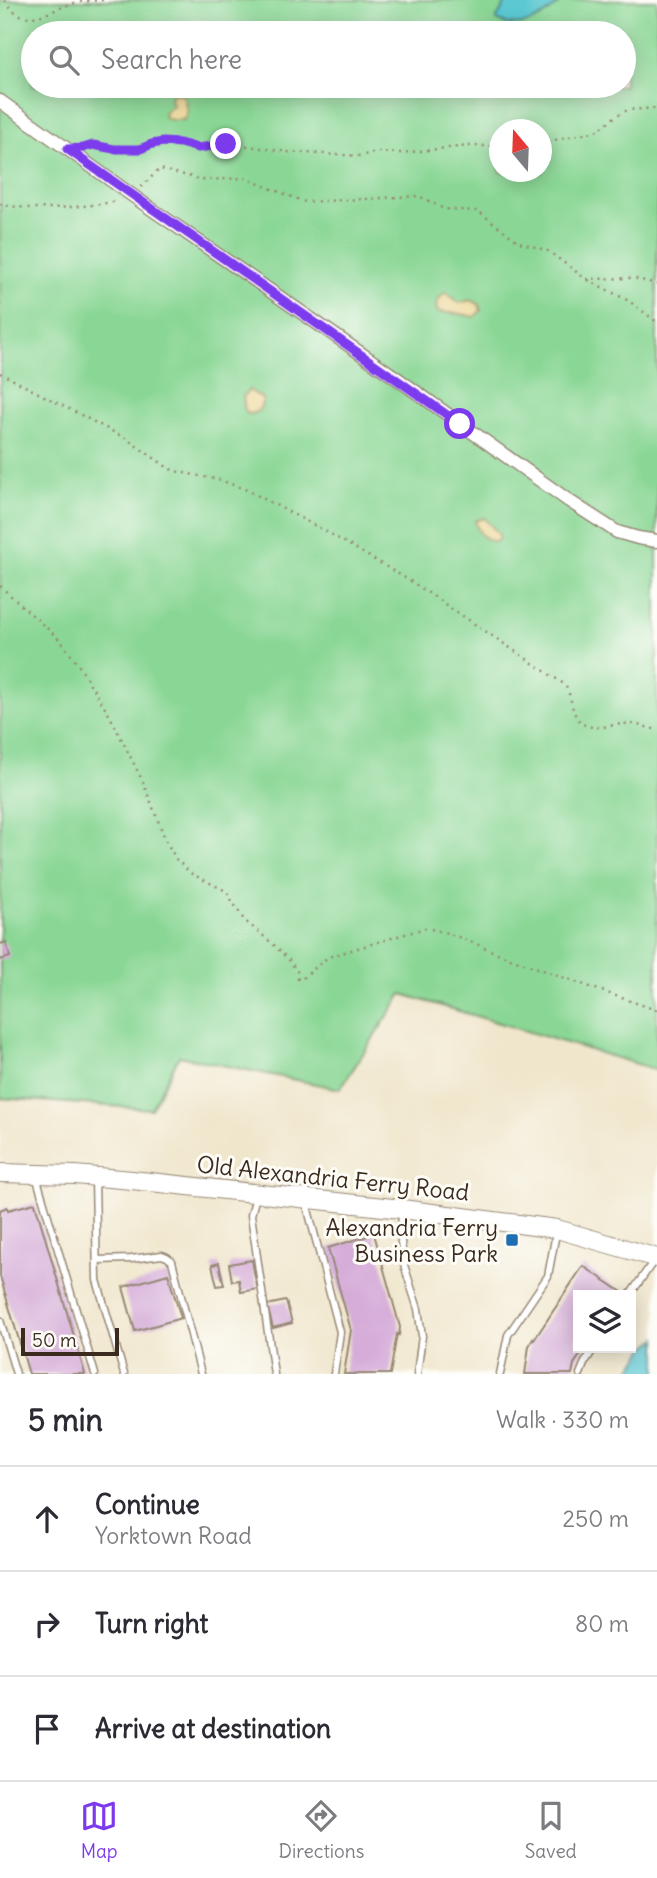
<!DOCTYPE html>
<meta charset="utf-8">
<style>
:root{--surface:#fff;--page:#f7f7f7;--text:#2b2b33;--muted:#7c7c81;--line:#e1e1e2;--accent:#7c3aed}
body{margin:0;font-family:Delius,sans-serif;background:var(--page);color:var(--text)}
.controls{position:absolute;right:21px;bottom:21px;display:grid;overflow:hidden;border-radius:0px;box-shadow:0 4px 18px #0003}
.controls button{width:63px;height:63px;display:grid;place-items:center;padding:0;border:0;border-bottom:2px solid var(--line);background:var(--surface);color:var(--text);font:35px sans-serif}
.compass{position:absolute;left:489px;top:119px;width:63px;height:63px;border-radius:50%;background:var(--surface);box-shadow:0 4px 18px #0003;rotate:341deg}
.scale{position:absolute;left:21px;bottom:18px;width:98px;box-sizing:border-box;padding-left:7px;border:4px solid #3b2a1e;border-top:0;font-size:19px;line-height:24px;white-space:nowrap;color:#3b2a1e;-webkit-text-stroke:5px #fdfcf7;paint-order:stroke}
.stop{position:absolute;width:21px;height:21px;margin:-16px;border:5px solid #7c3aed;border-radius:50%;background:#fff}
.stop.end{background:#7c3aed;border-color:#fff;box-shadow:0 2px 7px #0008}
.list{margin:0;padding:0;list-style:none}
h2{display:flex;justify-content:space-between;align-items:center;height:91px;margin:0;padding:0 28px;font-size:30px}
h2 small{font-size:23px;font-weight:400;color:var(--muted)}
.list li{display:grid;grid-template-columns:46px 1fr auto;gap:21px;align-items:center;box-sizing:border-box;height:105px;padding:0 28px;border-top:2px solid var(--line)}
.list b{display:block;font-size:26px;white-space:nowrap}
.list p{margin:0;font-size:23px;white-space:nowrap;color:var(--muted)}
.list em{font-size:23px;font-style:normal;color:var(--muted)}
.icon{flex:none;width:38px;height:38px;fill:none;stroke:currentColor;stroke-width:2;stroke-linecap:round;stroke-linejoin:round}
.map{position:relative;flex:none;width:657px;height:1374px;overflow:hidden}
.search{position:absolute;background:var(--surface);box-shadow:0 4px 18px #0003;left:21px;right:21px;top:21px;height:77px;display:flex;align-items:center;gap:18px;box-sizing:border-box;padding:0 24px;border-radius:38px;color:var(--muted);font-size:26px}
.sheet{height:406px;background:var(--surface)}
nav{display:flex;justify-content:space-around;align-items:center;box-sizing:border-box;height:98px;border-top:2px solid var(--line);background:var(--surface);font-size:19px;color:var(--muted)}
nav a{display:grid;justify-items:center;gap:4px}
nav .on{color:var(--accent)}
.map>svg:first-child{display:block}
.green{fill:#8ad795;stroke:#62805a;stroke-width:2;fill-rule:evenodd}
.sand{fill:#eeda9e;stroke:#94825e;stroke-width:2}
.water{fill:#5bc8d2;stroke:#4b7978;stroke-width:2}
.building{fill:#d6add9}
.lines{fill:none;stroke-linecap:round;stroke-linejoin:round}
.service-casing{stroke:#968875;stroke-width:9}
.minor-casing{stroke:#968875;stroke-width:15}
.secondary-casing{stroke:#968875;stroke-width:20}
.path{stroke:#968875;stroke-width:2.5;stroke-dasharray:2 5;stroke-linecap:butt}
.service{stroke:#fff;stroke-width:6}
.minor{stroke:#fff;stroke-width:12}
.secondary{stroke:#fff;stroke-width:18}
.route{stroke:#7c3aed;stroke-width:9}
.poi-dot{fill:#1f6fb2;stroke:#fdfcf7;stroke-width:2.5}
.labels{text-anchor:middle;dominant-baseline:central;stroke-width:6;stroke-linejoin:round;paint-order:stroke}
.street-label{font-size:23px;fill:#3b2a1e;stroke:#fdfcf7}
.poi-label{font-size:23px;fill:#3b2a1e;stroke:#fdfcf7;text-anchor:end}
</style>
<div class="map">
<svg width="657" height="1374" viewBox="0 0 657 1374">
<rect width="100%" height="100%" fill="#fdfcf7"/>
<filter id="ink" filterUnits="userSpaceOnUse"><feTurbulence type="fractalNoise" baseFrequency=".0143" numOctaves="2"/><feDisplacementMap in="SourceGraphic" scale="14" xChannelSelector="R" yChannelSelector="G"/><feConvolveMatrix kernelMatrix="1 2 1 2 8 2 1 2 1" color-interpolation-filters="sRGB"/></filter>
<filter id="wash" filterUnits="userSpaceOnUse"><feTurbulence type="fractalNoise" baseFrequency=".00686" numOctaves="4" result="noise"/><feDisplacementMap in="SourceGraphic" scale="28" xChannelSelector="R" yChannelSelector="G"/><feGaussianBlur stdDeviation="1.57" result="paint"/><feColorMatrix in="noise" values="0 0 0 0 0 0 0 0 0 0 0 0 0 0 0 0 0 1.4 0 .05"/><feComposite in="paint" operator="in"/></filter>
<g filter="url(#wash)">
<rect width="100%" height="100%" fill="#f0e6cc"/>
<path class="green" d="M 0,0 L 657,0 L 657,1070 L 402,994 L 340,1089 L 179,1056 L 151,1109 L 0,1098 ZM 33,33 L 624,33 L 624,86 L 33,86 ZM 500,130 L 542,130 L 542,172 L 500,172 Z"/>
<path class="sand" d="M 177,93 L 184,96 L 187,111 L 184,120 L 172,120 L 165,118 C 163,109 168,110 173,105 L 170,100 L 171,95 Z
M 446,292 L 459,303 L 471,300 L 479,304 L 481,311 L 474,317 L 461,314 L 438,312 L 436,306 L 440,297 Z
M 249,390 L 263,399 C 261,409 259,413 248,414 L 245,411 L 243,397 Z
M 484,518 C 490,526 496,528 500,537 L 496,542 C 483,539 478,533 475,521 Z"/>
<path class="water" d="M 507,0 L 563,0 C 543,18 522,33 496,20 Z
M 657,1338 L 657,1374 L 628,1374 L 645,1348 Z"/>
<g id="blocks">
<path class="building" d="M 6,942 L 10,957 L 0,960 L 0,944 Z
M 35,1203 L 85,1374 L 29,1374 L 0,1276 L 0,1210 L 7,1207 L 8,1210 Z
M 374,1234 L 400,1327 L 399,1335 L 397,1334 L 390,1374 L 344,1374 L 351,1330 L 328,1248 Z
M 252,1260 L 254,1271 L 256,1271 L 256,1273 L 254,1273 L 258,1289 L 241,1292 L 239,1280 L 232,1281 L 229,1264 Z
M 219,1263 L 224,1285 L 217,1286 L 212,1265 Z
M 583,1266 L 622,1292 L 620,1295 L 578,1295 L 578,1348 L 585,1348 L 574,1364 L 572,1374 L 525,1374 L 529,1346 L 533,1339 L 534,1340 Z
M 168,1274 L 181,1318 L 135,1331 L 123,1287 Z
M 286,1301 L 292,1323 L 273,1328 L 267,1305 Z"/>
</g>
</g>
<g filter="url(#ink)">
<use href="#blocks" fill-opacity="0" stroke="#968875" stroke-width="2"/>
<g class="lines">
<g class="service-casing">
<path id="service" d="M 36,1176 L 95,1374
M 95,1179 L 97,1280 L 124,1374
M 256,1196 L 251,1215 L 274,1374
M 306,1202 L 340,1332 L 334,1374
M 402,1211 L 401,1242 L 404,1265 L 418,1309 L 422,1336 L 417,1374
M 97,1260 L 131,1259 L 162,1255 L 167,1257 L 172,1261 L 201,1374
M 630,1295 L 655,1259
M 0,1320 L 16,1374
M 500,1374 L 508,1335 L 548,1276 L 556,1233
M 580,1374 L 584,1364 L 594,1348"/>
</g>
<g class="minor-casing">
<path id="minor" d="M 0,101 L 140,201 L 395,377 L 569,501 L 617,532 L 638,538 L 657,541"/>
</g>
<g class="secondary-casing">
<path id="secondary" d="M 0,1173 L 75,1175 L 132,1180 L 402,1209 L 557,1229 L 657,1258"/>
</g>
<path class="path" d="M 5,0 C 25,32 48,10 75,3 C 84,1 93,1 103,0
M 542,145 L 558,139 L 593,132 L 600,129 L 617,115 L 628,110 L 657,108
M 88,147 L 93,145 L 129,149 L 140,149 L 152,144 L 163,142 L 180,143 L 198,148 L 235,144 L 287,152 L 360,156 L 376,152 L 400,153 L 468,146 L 500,146
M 141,187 L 160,169 L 204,180 L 244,178 L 305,202 L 419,196 L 444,209 L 478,211 L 519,242 L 548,251 L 586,279 L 633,278 L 657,284
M 0,204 C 30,212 87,207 118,201
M 588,280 L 629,301 L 657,322
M 0,373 L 125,438 L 170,469 L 179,472 L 220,480 L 247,490 L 329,533 L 412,582 L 564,684 C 572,694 570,706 576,716 C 585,734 608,725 623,724 C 634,723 646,727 657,730
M 0,586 L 61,641 L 81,669 L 111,718 L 143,782 L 166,841 L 176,859 L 190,873 L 226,891 L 244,920 L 273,944 L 290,961 L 297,971 L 298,979 L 302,979 L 328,957 L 425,928 C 452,932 479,946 505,956 C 556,975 606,993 657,1010"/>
<use href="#service" class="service"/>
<use href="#minor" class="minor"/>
<use href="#secondary" class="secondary"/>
</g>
</g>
<g class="lines" filter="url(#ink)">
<path class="route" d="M 226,144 L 198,148 L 180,143 L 163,142 L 152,144 L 140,149 L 114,149 L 93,145 L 83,148 L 67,149 L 460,424"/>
</g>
<rect class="poi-dot" x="505" y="1233" width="14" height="14" rx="3.5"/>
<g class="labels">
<g class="street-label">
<text transform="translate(333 1178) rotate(6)">Old Alexandria Ferry Road</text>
</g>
<g class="poi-label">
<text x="498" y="1227">Alexandria Ferry<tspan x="498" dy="26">Business Park</tspan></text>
</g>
</g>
</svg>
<div class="controls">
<button><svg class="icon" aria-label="layers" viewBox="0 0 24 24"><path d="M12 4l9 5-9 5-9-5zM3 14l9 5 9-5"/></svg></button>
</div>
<svg class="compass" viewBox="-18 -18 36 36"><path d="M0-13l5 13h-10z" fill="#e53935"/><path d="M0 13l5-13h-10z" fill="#7c7c81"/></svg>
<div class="scale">50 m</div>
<div class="stop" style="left:460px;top:424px"></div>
<div class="stop end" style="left:226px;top:144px"></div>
<div class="search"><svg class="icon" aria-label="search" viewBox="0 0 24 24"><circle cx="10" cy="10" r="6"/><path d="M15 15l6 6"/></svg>Search here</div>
</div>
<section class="sheet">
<h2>5 min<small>Walk · 330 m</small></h2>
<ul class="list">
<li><svg class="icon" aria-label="ahead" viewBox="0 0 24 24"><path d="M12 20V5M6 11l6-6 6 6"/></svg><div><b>Continue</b><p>Yorktown Road</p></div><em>250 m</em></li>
<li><svg class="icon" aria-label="right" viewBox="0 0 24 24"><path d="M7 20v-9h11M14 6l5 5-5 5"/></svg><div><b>Turn right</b></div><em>80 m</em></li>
<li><svg class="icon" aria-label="arrive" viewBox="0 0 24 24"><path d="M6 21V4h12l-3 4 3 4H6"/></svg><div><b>Arrive at destination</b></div></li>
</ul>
</section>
<nav>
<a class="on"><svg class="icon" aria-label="map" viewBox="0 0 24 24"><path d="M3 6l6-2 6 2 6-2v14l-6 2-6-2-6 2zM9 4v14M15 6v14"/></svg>Map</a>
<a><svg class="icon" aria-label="directions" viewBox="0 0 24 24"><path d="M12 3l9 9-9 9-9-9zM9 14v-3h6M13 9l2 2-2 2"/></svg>Directions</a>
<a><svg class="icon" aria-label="saved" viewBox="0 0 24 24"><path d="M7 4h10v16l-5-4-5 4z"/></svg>Saved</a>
</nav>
